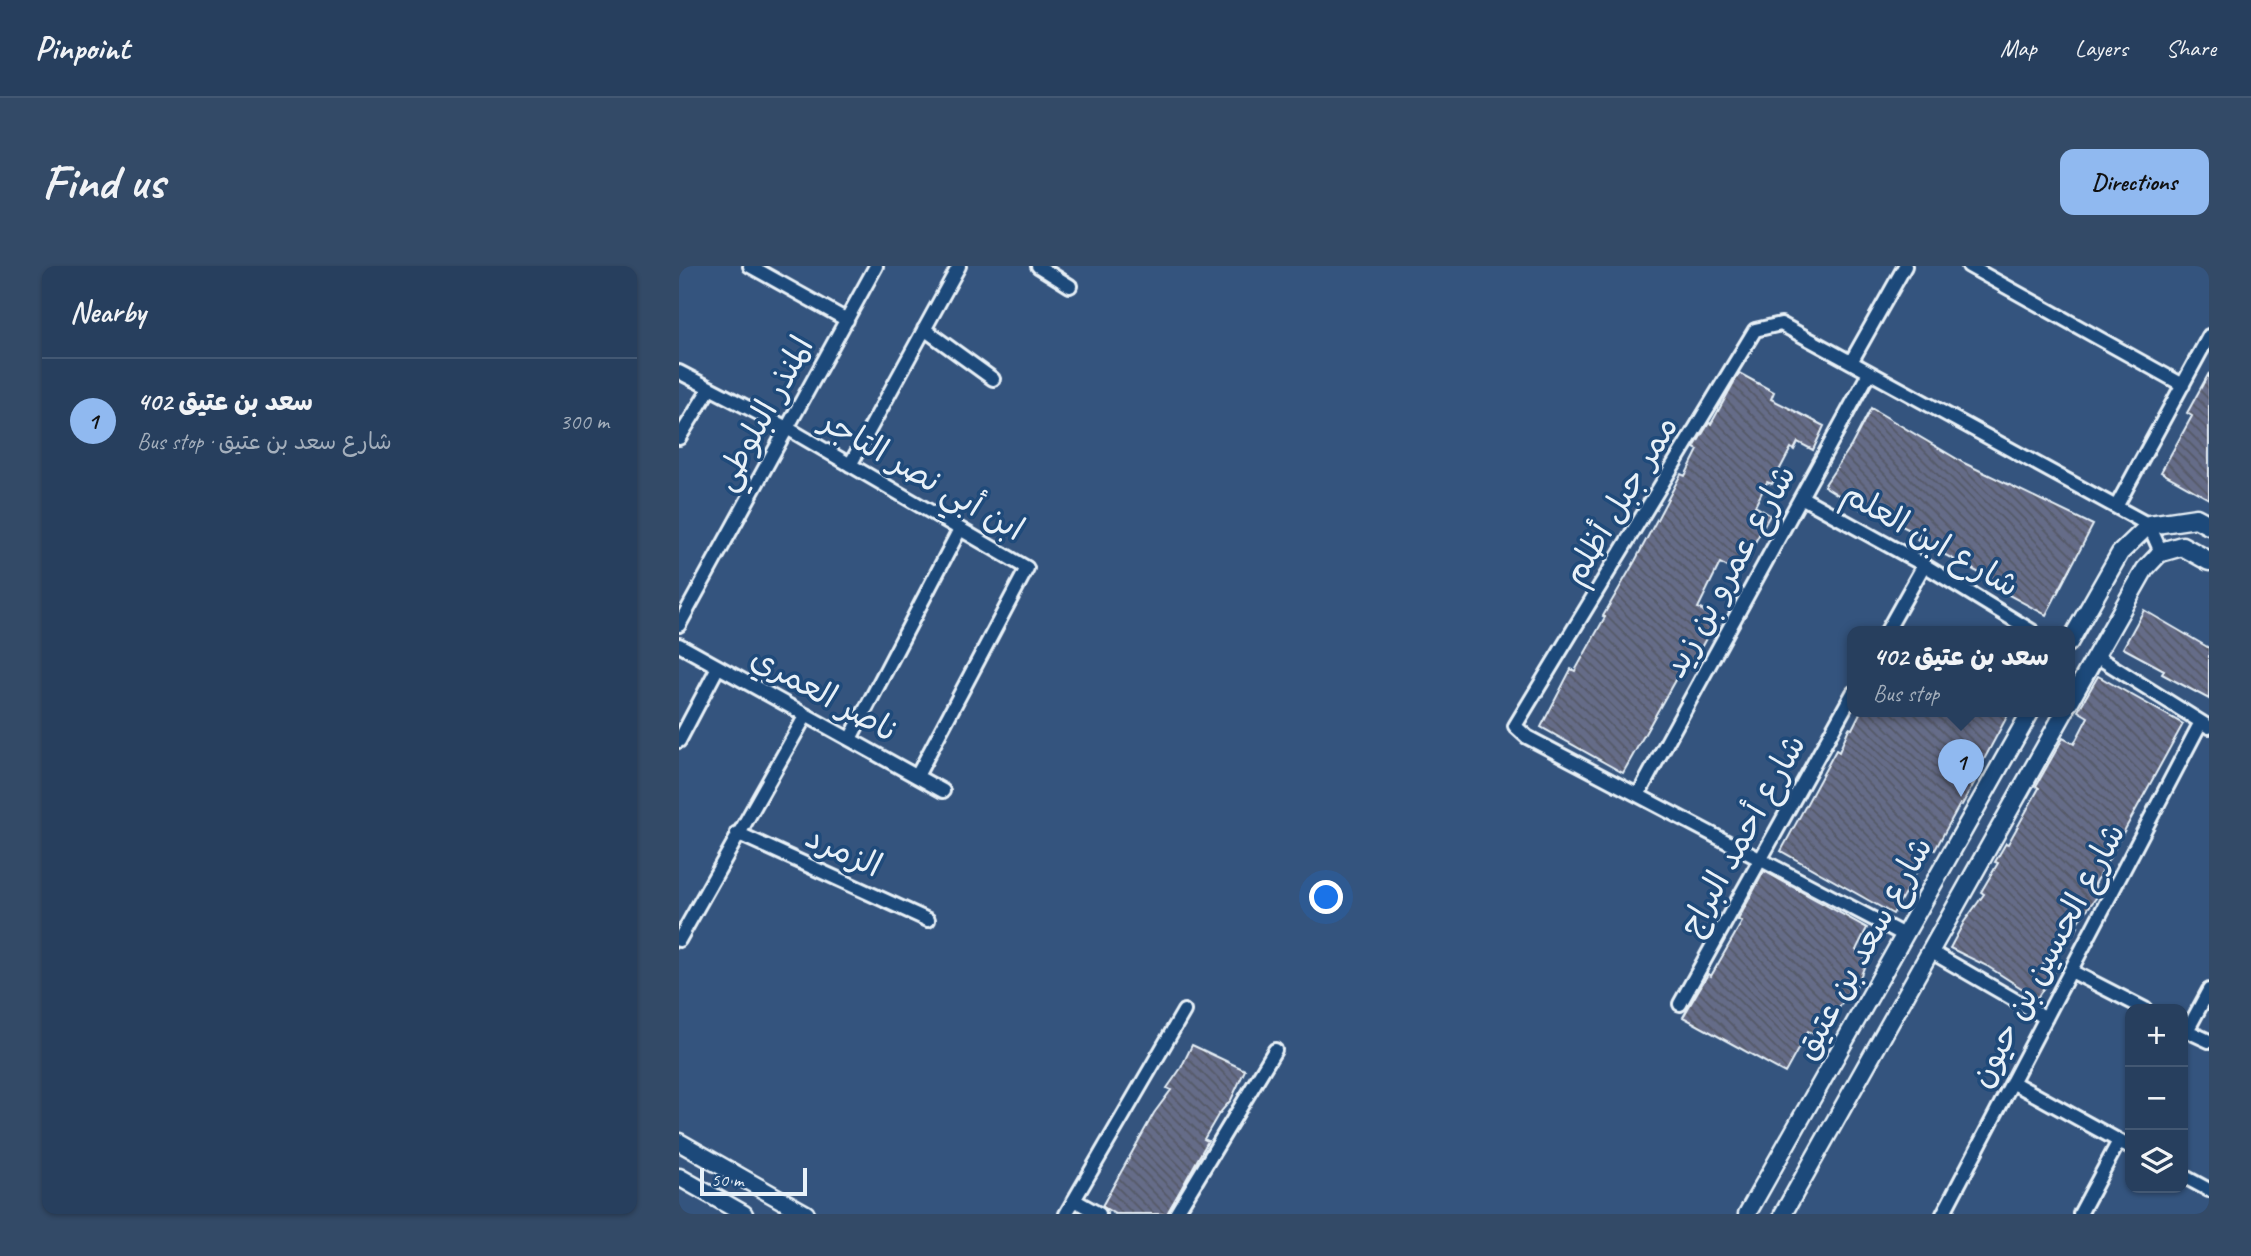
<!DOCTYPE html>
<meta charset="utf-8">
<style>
:root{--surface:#273f5e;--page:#334a67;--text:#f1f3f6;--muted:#a4afbc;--line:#435873;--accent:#90b9f0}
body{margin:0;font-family:Caveat,"Playpen Sans Arabic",sans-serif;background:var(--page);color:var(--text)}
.controls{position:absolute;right:21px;bottom:21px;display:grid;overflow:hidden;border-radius:14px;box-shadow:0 2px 5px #0004}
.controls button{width:63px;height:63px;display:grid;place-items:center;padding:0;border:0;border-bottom:2px solid var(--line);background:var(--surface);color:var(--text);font:35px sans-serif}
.scale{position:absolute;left:21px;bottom:18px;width:107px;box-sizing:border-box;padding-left:7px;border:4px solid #e8f1f8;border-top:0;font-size:19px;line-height:24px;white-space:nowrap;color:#e8f1f8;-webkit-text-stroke:5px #1f4a7a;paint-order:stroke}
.you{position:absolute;left:648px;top:632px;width:24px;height:24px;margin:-18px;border:5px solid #fff;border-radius:50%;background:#1a73e8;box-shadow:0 0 0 10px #1a73e833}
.badge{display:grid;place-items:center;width:46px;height:46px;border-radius:50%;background:var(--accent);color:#111;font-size:23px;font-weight:700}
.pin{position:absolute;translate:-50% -58px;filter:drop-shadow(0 2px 4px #0008)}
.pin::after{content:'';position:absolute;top:37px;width:24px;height:21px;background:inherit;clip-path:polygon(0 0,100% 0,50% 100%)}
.popup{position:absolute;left:1168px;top:360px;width:228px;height:91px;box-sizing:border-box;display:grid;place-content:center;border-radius:14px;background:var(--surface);filter:drop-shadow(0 2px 5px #0005);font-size:23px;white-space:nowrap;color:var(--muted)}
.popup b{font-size:26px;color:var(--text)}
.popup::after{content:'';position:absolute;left:50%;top:100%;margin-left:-14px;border:14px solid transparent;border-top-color:var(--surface)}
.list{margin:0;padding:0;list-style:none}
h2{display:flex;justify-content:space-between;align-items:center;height:91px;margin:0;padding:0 28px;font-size:30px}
h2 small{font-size:23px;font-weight:400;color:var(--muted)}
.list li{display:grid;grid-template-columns:46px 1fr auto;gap:21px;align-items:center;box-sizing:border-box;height:126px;padding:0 28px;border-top:2px solid var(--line)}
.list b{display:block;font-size:26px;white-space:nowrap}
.list p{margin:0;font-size:23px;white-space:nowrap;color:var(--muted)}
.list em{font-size:23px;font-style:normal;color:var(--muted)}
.icon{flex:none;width:38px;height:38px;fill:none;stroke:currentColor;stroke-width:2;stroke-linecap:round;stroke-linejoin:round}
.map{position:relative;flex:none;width:1530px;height:948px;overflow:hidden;border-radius:14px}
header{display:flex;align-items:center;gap:42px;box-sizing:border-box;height:98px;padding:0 35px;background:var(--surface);border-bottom:2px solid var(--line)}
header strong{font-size:33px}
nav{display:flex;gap:38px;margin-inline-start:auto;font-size:24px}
.intro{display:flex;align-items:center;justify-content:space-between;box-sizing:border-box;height:168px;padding:0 42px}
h1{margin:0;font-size:49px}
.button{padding:18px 32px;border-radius:14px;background:var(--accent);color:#111;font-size:24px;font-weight:700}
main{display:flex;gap:42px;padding:0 42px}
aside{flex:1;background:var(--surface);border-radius:14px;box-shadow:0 2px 5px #0004}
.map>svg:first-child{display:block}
.building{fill:url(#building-back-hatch);stroke:#e8f1f8;stroke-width:2}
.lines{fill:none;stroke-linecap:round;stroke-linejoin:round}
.minor-casing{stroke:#e8f1f8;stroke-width:18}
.tertiary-casing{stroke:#e8f1f8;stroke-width:21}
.secondary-casing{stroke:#e8f1f8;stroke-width:23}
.minor{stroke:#1f4a7a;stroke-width:12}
.tertiary{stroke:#1f4a7a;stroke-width:16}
.secondary{stroke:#1f4a7a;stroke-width:18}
.labels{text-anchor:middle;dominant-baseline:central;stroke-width:7;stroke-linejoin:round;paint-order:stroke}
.street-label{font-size:33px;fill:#e8f1f8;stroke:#1f4a7a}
</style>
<header>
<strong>Pinpoint</strong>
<nav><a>Map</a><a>Layers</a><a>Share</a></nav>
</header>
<div class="intro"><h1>Find us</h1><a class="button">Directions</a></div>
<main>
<aside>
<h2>Nearby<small></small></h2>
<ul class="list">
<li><span class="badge">1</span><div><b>سعد بن عتيق 402</b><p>Bus stop · شارع سعد بن عتيق</p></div><em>300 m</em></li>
</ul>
</aside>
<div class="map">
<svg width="1530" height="948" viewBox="0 0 1530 948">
<defs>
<pattern id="building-back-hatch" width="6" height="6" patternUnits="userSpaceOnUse" patternTransform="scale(1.75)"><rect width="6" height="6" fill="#656c88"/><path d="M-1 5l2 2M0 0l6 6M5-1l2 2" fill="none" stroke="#545866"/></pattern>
</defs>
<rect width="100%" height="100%" fill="#34547e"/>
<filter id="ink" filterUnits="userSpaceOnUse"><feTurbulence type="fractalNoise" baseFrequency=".0143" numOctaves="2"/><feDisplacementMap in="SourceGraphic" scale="14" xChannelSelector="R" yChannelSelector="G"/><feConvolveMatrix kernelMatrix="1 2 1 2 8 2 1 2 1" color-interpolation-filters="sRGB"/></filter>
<g filter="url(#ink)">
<path class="building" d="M 1060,107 L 1095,126 L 1092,133 L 1145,160 L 1134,184 L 1119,176 L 1115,184 L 1112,182 L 1093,218 L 1088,216 L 1076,240 L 1091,249 L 1059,307 L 1041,297 L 1019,342 L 1038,352 L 1011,402 L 1005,398 L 944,507 L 862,461 L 892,403 L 896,405 L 926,351 L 924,350 L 956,295 L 1002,208 L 1006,210 L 1019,184 L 1015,182 L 1016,180 L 1030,157 L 1032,158 Z
M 1530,107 L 1530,233 L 1482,206 L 1513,150 L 1508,147 Z
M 1192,142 L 1285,197 L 1414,259 L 1367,349 L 1326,327 L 1329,323 L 1309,313 L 1310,312 L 1238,274 L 1241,269 L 1185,241 L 1183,244 L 1145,220 L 1172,180 Z
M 1465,344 L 1530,382 L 1530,433 L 1483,408 L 1485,404 L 1444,382 Z
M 1419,410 L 1504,458 L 1416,618 L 1417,632 L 1396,659 L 1399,661 L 1384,682 L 1377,678 L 1364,699 L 1375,706 L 1358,732 L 1308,700 L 1271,682 L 1285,656 L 1305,628 L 1302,626 L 1319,597 L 1316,596 L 1327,577 L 1329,578 L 1360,522 L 1357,520 L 1384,472 L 1395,478 L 1409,451 L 1399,445 Z
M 1182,445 L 1331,445 L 1302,499 L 1304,501 L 1283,539 L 1281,538 L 1256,584 L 1251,582 L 1214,648 L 1102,585 L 1157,484 L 1160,486 L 1170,462 L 1173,463 Z
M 1085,605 L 1188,662 L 1177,684 L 1188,694 L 1176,724 L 1172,722 L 1142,772 L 1129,765 L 1106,807 L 1004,751 L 1029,708 L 1032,710 L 1063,656 L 1059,654 Z
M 513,779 L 566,804 L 552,834 L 539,849 L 525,873 L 529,875 L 488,948 L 436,948 L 423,940 L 475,847 L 492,824 L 488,822 L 502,802 Z"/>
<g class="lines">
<g class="minor-casing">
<path id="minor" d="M 71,0 L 168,54
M 359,0 L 391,20
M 1290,0 L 1504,119
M 245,63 L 314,113
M 1172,96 L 1226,0
M 0,106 L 108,162 L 348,302 L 238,510
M 0,172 L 31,122
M 171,199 L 280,0
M 1122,231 L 1245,299 L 1353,365
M 1437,241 L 1530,70
M 0,359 L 197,0
M 1208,365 L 1245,299
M 0,379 L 264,525
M 1417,390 L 1530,461
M 171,473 L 281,263
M 0,475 L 39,401
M 959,529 L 1190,107
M 58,567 L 249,654
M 1225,669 L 848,471 L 836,460 L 1076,64 L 1102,58 L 1470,259 L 1482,286
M 0,674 L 127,449
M 1251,685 L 1367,752
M 1392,705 L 1466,743
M 1001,738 L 1174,427
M 1504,763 L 1530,775
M 1508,765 L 1530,724
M 1333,816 L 1451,881
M 1504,910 L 1530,924
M 395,934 L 420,948
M 387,948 L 505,745
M 497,948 L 596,784
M 1264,948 L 1522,456
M 1401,948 L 1440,875"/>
</g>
<g class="tertiary-casing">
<path id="tertiary" d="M 1390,377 L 1441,287 L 1470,259
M 1390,437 L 1466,303 L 1482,286
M 0,876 L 127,948
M 0,911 L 65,948
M 1068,948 L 1352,445
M 1104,948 L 1386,445"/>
</g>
<g class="secondary-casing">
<path id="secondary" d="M 1470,259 L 1517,252 L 1530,259
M 1482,286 L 1503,280 L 1530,295"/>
</g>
<use href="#minor" class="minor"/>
<use href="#tertiary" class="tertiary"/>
<use href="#secondary" class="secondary"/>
</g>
</g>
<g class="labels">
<g class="street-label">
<text transform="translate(84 147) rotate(-61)">المنذر البلوطي</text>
<text transform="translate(244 209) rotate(30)">ابن أبي نصر التاجر</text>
<text transform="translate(941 234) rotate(-59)">ممر جبل أظلم</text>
<text transform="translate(1252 273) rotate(30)">شارع ابن العلم</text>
<text transform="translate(1050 305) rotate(-61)">شارع عمرو بن زيد</text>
<text transform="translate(146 428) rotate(29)">ناصر العمري</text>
<text transform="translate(1063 569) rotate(-61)">شارع أحمد البراج</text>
<text transform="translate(165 585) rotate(25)">الزمرد</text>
<text transform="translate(1184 682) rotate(-61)">شارع سعد بن عتيق</text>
<text transform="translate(1368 689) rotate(-62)">شارع الحسين بن حيون</text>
</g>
</g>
</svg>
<div class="controls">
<button>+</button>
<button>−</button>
<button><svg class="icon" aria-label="layers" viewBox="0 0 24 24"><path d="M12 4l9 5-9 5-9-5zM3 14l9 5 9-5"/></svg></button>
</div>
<div class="scale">50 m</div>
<div class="you"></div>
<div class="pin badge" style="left:1282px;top:531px">1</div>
<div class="popup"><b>سعد بن عتيق 402</b>Bus stop</div>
</div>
</main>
